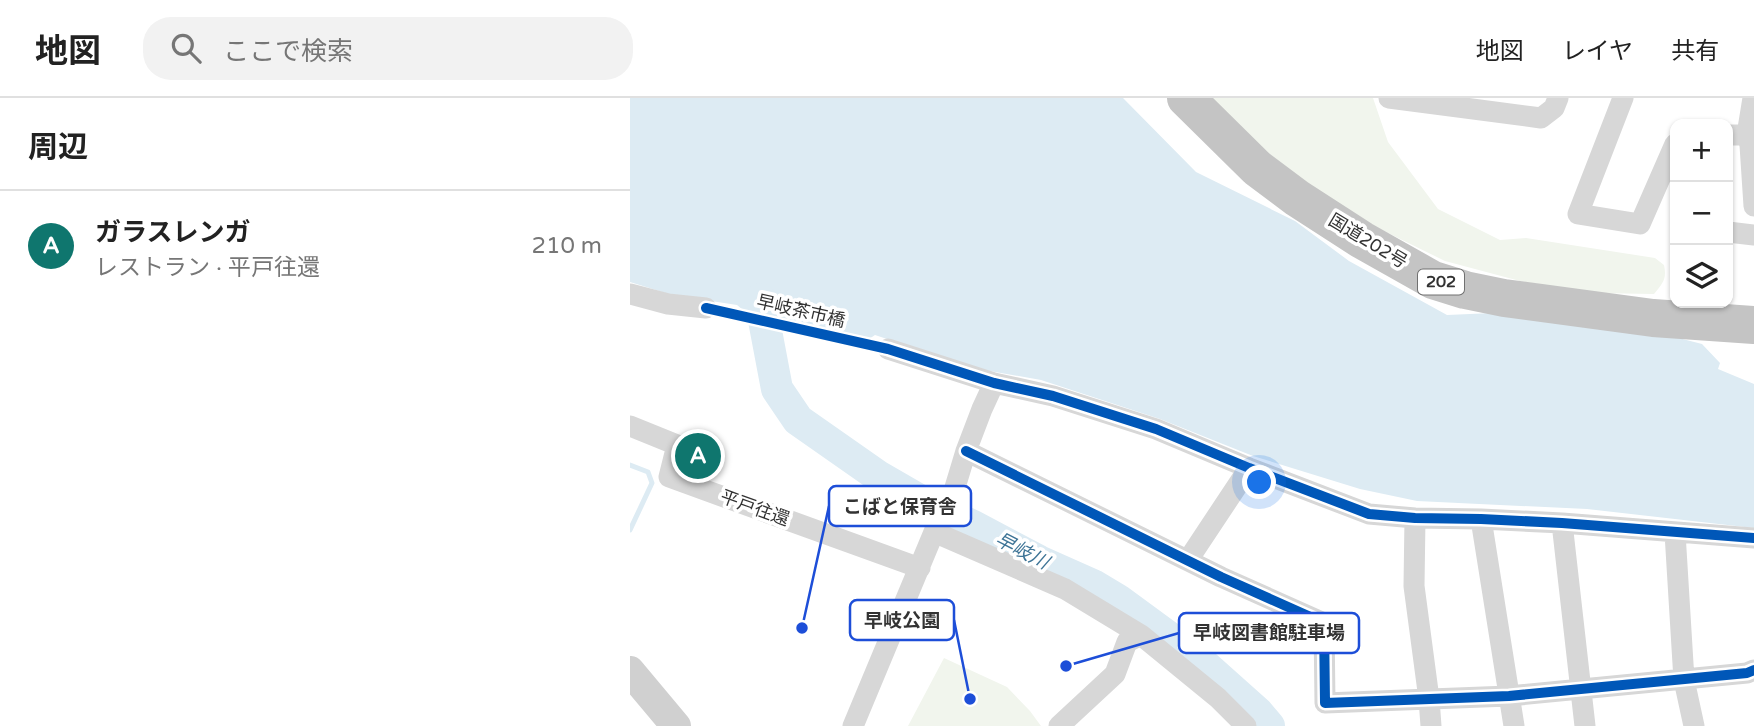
<!DOCTYPE html>
<html lang="ja">
<meta charset="utf-8">
<style>
:root{--surface:#fff;--page:#f2f2f2;--text:#222;--muted:#767676;--line:#e0e0e0;--accent:#0f766e}
body{margin:0;font-family:"Varela Round","Noto Sans JP",sans-serif;background:var(--page);color:var(--text)}
.controls{position:absolute;right:21px;top:21px;display:grid;overflow:hidden;border-radius:14px;box-shadow:0 2px 5px #0004}
.controls button{width:63px;height:63px;display:grid;place-items:center;padding:0;border:0;border-bottom:2px solid var(--line);background:var(--surface);color:var(--text);font:35px sans-serif}
.you{position:absolute;left:630px;top:385px;width:24px;height:24px;margin:-18px;border:5px solid #fff;border-radius:50%;background:#1a73e8;box-shadow:0 0 0 10px #1a73e833}
.badge{display:grid;place-items:center;width:46px;height:46px;border-radius:50%;background:var(--accent);color:#fff;font-size:23px;font-weight:700}
.pin{position:absolute;translate:-50% -50%;border:4px solid #fff;box-shadow:0 2px 7px #0006}
.list{margin:0;padding:0;list-style:none}
h2{display:flex;justify-content:space-between;align-items:center;height:91px;margin:0;padding:0 28px;font-size:30px}
h2 small{font-size:23px;font-weight:400;color:var(--muted)}
.list li{display:grid;grid-template-columns:46px 1fr auto;gap:21px;align-items:center;box-sizing:border-box;height:112px;padding:0 28px;border-top:2px solid var(--line)}
.list b{display:block;font-size:26px;white-space:nowrap}
.list p{margin:0;font-size:23px;white-space:nowrap;color:var(--muted)}
.list em{font-size:23px;font-style:normal;color:var(--muted)}
.icon{flex:none;width:38px;height:38px;fill:none;stroke:currentColor;stroke-width:2;stroke-linecap:round;stroke-linejoin:round}
.map{position:relative;flex:none;width:1124px;height:628px;overflow:hidden}
header{display:flex;align-items:center;gap:42px;box-sizing:border-box;height:98px;padding:0 35px;background:var(--surface);border-bottom:2px solid var(--line)}
header strong{font-size:33px}
nav{display:flex;gap:38px;margin-inline-start:auto;font-size:24px}
.search{width:490px;height:63px;background:var(--page);display:flex;align-items:center;gap:18px;box-sizing:border-box;padding:0 24px;border-radius:28px;color:var(--muted);font-size:26px}
main{display:flex}
aside{flex:1;background:var(--surface)}
.map>svg:first-child{display:block}
.green{fill:#f1f5ed}
.water{fill:#ddebf3}
.lines{fill:none;stroke-linecap:round;stroke-linejoin:round}
.stream{stroke:#ddebf3;stroke-width:5}
.river{stroke:#ddebf3;stroke-width:32}
.street{stroke:#d7d7d7;stroke-width:21}
.secondary{stroke:#d0d0d0;stroke-width:30}
.highway{stroke:#c4c4c4;stroke-width:38}
.cycleway-casing{stroke:#fff;stroke-width:15}
.cycleway{stroke:#0057b8;stroke-width:10}
.labels{text-anchor:middle;dominant-baseline:central;stroke-width:7;stroke-linejoin:round;paint-order:stroke}
.shield{fill:#fff;stroke:#707070;stroke-width:2}
.shield-label{font-size:16px;font-weight:bold;fill:#333}
.street-label{font-size:18px;fill:#333;stroke:#fff}
.water-label{font-size:19px;font-style:italic;fill:#3f7597;stroke:#fff}
.leader{fill:none;stroke:#1d4ed8;stroke-width:2.5}
.callout-dot{fill:#1d4ed8;stroke:#fff;stroke-width:2.5}
.callout{fill:#fff;stroke:#1d4ed8;stroke-width:2.5}
.callout-label{font-size:19px;text-anchor:middle;font-weight:bold;fill:#333}
</style>
<header>
<strong>地図</strong>
<div class="search"><svg class="icon" aria-label="search" viewBox="0 0 24 24"><circle cx="10" cy="10" r="6"/><path d="M15 15l6 6"/></svg>ここで検索</div>
<nav><a>地図</a><a>レイヤ</a><a>共有</a></nav>
</header>
<main>
<aside>
<h2>周辺<small></small></h2>
<ul class="list">
<li><span class="badge">A</span><div><b>ガラスレンガ</b><p>レストラン · 平戸往還</p></div><em>210 m</em></li>
</ul>
</aside>
<div class="map">
<svg width="1124" height="628" viewBox="0 0 1124 628">
<rect width="100%" height="100%" fill="#fff"/>
<path class="green" d="M 580,0 L 743,0 L 758,44 L 808,111 L 870,142 L 896,140 L 1025,160 L 1034,167 C 1037,181 1033,185 1024,196 L 963,195 L 890,183 L 815,163 L 703,108 L 619,39 Z
M 314,560 L 377,589 L 400,613 L 411,628 L 278,628 Z"/>
<path class="water" d="M 0,0 L 493,0 L 566,74 L 665,123 L 719,163 L 817,217 L 886,214 L 1025,234 L 1072,246 L 1090,265 L 1088,271 L 1124,286 L 1124,430 L 957,411 L 787,403 L 730,391 L 623,358 L 530,321 L 411,282 L 337,269 L 332,266 L 245,237 L 239,241 L 113,212 L 107,207 L 42,197 L 0,184 Z"/>
<g class="lines">
<path class="stream" d="M 0,367 L 18,374 L 22,385 L 0,432"/>
<path class="river" d="M 130,201 L 147,291 L 168,322 L 248,378 L 300,408 L 341,427 L 409,463 L 463,487 L 488,502 L 563,557 L 628,615 L 639,628"/>
<path class="street" d="M 759,0 L 911,20 L 924,10 L 928,0
M 993,0 L 948,116 L 1010,126 L 1045,46
M 1098,37 L 1117,37 L 1120,47 L 1124,108
M 1117,37 L 1123,0
M 1098,134 L 1124,137
M 0,196 L 38,206 L 76,210
M 258,251 L 364,285 L 423,298 L 526,331 L 619,370 L 739,416 L 785,420 L 851,421 L 932,425 L 1124,440
M 0,328 L 47,347 L 39,379 L 290,470
M 336,353 L 591,479 L 694,525 L 695,605 L 879,598 L 1117,575 L 1124,572
M 785,420 L 784,488 L 799,601 L 801,628
M 851,421 L 884,628
M 932,425 L 955,628
M 304,434 L 435,491 L 511,537
M 1045,435 L 1054,582 L 1064,628
M 558,462 L 619,370
M 223,628 L 304,434 L 323,396 L 336,353 L 352,311 L 364,285
M 429,628 L 485,576 L 497,544 L 511,537 L 588,600 L 616,628"/>
<path class="secondary" d="M 0,573 L 46,628"/>
<path class="highway" d="M 556,0 L 627,70 L 667,100 L 732,142 L 803,182 L 835,192 L 874,200 L 1023,220 L 1124,227"/>
<g class="cycleway-casing">
<path id="cycleway" d="M 76,210 L 258,251 L 364,285 L 423,298 L 526,331 L 619,370 L 739,416 L 785,420 L 851,421 L 932,425 L 1124,440
M 336,353 L 591,479 L 694,525 L 695,605 L 879,598 L 1117,575 L 1124,572"/>
</g>
<use href="#cycleway" class="cycleway"/>
</g>
<g class="labels">
<rect class="shield" x="788" y="171.5" width="46" height="25" rx="5"/>
<g class="shield-label">
<text x="811" y="184">202</text>
</g>
<g class="street-label">
<text transform="translate(738 143) rotate(31)">国道202号</text>
<text transform="translate(171 213) rotate(13)">早岐茶市橋</text>
<text transform="translate(125 410) rotate(20)">平戸往還</text>
</g>
<g class="water-label">
<text transform="translate(392 453) rotate(27)">早岐川</text>
</g>
</g>
<path class="leader" d="M172 530L199 408M340 601L324 522M436 568L549 535"/>
<g class="callout-dot">
<circle cx="172" cy="530" r="7"/>
<circle cx="340" cy="601" r="7"/>
<circle cx="436" cy="568" r="7"/>
</g>
<g class="callout">
<rect x="199" y="388" width="142" height="40" rx="7"/>
<rect x="220" y="502" width="104" height="40" rx="7"/>
<rect x="549" y="515" width="180" height="40" rx="7"/>
</g>
<g class="callout-label">
<text x="270" y="415">こばと保育舎</text>
<text x="272" y="529">早岐公園</text>
<text x="639" y="541">早岐図書館駐車場</text>
</g>
</svg>
<div class="controls">
<button>+</button>
<button>−</button>
<button><svg class="icon" aria-label="layers" viewBox="0 0 24 24"><path d="M12 4l9 5-9 5-9-5zM3 14l9 5 9-5"/></svg></button>
</div>
<div class="you"></div>
<div class="pin badge" style="left:68px;top:358px">A</div>
</div>
</main>
